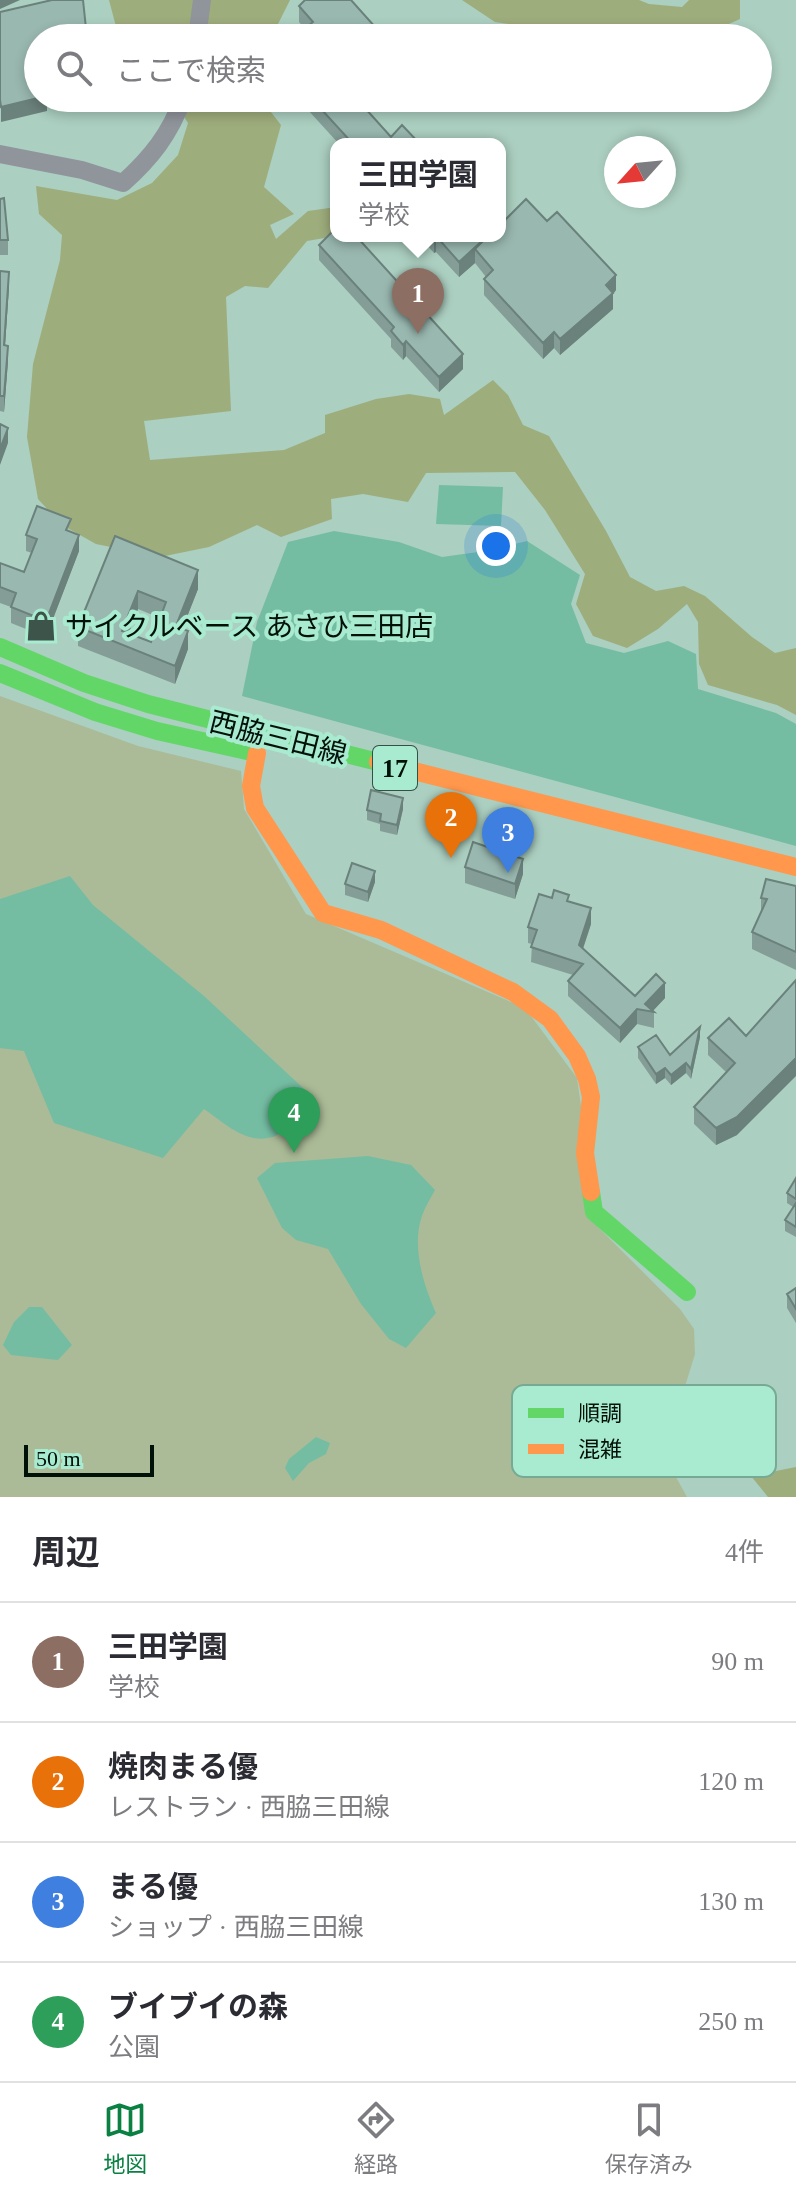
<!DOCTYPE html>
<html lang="ja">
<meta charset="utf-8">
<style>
:root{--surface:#fff;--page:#f7f7f7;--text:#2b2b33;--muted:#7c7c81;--line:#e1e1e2;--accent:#0b8043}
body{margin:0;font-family:"Times New Roman","Noto Sans JP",serif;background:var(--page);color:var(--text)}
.compass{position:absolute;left:604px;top:136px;width:72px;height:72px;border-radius:50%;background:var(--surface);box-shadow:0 4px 12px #0003;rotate:243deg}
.scale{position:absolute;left:24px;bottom:20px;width:130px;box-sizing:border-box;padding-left:8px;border:4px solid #001109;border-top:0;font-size:22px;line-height:28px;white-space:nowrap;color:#001109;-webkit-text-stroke:6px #a9ebd1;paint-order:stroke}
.you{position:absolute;left:496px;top:546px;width:28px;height:28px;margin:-20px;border:6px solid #fff;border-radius:50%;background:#1a73e8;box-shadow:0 0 0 12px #1a73e833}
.badge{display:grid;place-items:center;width:52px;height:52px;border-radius:50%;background:var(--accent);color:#fff;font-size:26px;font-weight:700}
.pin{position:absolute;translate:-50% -66px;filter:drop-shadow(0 2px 4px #0008)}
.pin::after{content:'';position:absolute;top:42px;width:28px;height:24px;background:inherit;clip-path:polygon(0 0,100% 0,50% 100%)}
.popup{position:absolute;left:330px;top:138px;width:176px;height:104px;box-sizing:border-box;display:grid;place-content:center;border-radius:16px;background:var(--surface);filter:drop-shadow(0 2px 6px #0005);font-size:26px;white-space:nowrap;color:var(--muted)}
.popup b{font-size:30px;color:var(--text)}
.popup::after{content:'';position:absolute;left:50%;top:100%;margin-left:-16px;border:16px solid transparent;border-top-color:var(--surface)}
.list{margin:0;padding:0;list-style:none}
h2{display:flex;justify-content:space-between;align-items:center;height:104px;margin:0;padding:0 32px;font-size:34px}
h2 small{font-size:26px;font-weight:400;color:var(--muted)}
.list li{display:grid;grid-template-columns:52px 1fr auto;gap:24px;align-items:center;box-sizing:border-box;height:120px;padding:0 32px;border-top:2px solid var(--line)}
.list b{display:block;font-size:30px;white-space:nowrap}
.list p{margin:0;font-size:26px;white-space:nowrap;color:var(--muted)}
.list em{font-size:26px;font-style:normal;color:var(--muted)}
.icon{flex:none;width:44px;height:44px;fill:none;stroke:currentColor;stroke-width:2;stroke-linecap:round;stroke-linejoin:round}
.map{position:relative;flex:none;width:796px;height:1497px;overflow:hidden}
.search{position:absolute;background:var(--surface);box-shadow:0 4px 12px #0003;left:24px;right:24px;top:24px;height:88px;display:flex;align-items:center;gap:20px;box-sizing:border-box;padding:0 28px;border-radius:44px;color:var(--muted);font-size:30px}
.sheet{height:584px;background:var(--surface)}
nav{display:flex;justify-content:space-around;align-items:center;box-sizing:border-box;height:112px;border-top:2px solid var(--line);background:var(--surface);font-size:22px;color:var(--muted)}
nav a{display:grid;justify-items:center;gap:4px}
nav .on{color:var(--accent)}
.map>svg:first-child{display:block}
.green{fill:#abbb97}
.forest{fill:#9ead7c}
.water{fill:#74bda3}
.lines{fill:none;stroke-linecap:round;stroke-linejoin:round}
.street{stroke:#90949b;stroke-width:18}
.fast{stroke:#63d668;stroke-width:18}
.slow{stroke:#ff974d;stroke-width:18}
.wall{fill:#849e97;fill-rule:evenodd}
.shaded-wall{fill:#6b817b}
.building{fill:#99b8b0;stroke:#6b817b;stroke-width:2;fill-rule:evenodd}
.labels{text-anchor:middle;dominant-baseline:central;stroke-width:8;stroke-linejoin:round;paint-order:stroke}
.shield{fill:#a9ebd1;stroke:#335245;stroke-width:2}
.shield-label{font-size:26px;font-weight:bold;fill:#001109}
.poi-label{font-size:28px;fill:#001109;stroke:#a9ebd1;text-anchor:start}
.street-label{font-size:28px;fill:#001109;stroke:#a9ebd1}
.key{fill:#a9ebd1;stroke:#76aa95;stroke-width:2}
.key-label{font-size:22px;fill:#001109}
</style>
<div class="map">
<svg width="796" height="1497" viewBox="0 0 796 1497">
<rect width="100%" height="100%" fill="#abcfc0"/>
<path class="green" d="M 0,696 L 138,746 L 241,771 L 244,809 L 306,914 L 525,1008 L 577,1078 L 598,1227 L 680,1309 L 694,1329 L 695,1354 L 686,1383 L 663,1437 L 665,1457 L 687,1497 L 0,1497 Z"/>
<path class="forest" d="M 109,0 L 290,0 L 271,38 L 119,38 Z
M 462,0 L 639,0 L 649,4 L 682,7 L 689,0 L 740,0 L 740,19 L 697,38 L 575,38 L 553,31 L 495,22 Z
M 172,98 L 260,98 L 281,125 L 264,187 L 294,214 L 270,225 L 276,239 L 308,211 L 336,207 L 336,236 L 307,241 L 268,288 L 245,286 L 226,297 L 231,411 L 144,421 L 150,460 L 284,450 L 325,433 L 325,415 L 376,399 L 409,394 L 440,399 L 444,415 L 493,380 L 508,395 L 523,425 L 549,436 L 606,531 L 630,577 L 656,591 L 684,586 L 705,596 L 752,637 L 775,653 L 796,648 L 796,715 L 777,705 L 708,685 L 699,664 L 698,622 L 687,604 L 658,629 L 627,648 L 593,636 L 576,604 L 585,574 L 545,510 L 515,472 L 426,473 L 408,502 L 363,494 L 331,499 L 332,519 L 281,537 L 257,525 L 209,547 L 160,557 L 96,544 L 62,525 L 38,499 L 27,437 L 33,364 L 60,260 L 62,235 L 39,214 L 36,186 L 117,200 L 152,183 L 178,155 L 188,123 Z
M 796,1467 L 796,1497 L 768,1497 L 751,1476 Z"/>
<path class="water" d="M 439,485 L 503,487 L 501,526 L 436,524 Z
M 334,531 L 399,542 L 442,557 L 485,551 L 527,541 L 580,575 L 571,604 L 586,643 L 624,653 L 668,641 L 696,654 L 698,689 L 776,713 L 796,724 L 796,846 L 242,696 L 257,622 L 288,542 Z
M 70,876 L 93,905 L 204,996 L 316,1100 C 309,1125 312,1122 288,1128 C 282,1130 278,1136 272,1137 C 246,1145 223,1122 204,1109 L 163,1158 L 54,1123 L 24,1051 L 0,1048 L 0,899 Z
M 368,1156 L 411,1165 L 435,1190 C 430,1199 424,1209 421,1219 C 412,1249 424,1286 436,1313 L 406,1348 L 389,1339 L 361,1304 L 328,1249 L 296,1240 L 282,1228 L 257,1178 L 275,1163 Z
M 29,1307 L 42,1307 L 72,1345 L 58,1360 L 11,1355 L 3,1345 L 14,1322 Z
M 316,1437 L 330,1443 L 326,1454 L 309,1463 L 293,1481 L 285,1468 L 289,1459 Z"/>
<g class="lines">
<path class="street" d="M 197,38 L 202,0
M 0,154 L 82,170 L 123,183 C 151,158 170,134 183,98"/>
<path class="fast" d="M 0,647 L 84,683 L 148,704 L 378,762
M 0,673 L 95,712 L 157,731 L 247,751
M 591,1192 L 594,1212 L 687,1292"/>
<path class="slow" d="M 257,753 L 251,786 L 255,808 L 323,913 L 381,930 L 513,992 L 550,1019 L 577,1056 L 587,1079 L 591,1097 L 585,1153 L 591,1192
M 378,762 L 796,867"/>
</g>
<path class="wall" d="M 299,6 L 385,38 L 305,29 L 299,22 Z
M 297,98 L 362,98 L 359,101 L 391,137 L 420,144 L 339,144 Z
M 0,199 L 8,240 L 8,255 L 0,255 Z
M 419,236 L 480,236 L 483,240 L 616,290 L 613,294 L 613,309 L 560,355 L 554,348 L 543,359 L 484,295 L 484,279 L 486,277 L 475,263 L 459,277 L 436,252 L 434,253 Z
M 319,245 L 463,369 L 439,392 L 406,356 L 403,360 L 391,347 L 391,339 L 319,260 Z
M 0,271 L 9,287 L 5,345 L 8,361 L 4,412 L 0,411 Z
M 71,532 L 79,551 L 46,637 L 11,623 L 11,607 L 0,603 L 0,563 L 24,572 L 32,553 L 26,551 L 26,535 Z
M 115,536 L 198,589 L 182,629 L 188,649 L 175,684 L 78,646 L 78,627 ZM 138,609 L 160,618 L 151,642 L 129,633 Z
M 403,809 L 397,835 L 380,831 L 380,824 L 367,820 L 367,810 Z
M 465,867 L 523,874 L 515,899 L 465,883 Z
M 375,882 L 368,902 L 345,895 L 345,884 Z
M 796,886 L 796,970 L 752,949 L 752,932 L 761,912 L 761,898 Z
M 569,901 L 591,924 L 583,949 L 635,996 L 665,998 L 652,1011 L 654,1012 L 654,1028 L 637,1024 L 620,1043 L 568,996 L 568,981 L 573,975 L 531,962 L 532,944 L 528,943 L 528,927 Z
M 746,1036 L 737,1135 L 716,1145 L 694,1124 L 694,1107 L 726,1072 L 708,1055 L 708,1038 Z
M 700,1037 L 691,1079 L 686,1073 L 671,1085 L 665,1078 L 656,1084 L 638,1058 L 638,1047 L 670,1055 Z
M 796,1178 L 796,1237 L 785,1231 L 785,1220 L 793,1207 L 787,1203 L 787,1193 Z
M 796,1288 L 796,1323 L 787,1308 L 787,1294 Z"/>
<path class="shaded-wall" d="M 0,0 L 20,0 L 0,9 Z
M 38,98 L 60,98 L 47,101 L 47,111 L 1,122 L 1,107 Z
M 436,236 L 436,252 L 434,253 L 434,238 Z
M 483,240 L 475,249 L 475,263 L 459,277 L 459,262 Z
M 9,272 L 9,287 L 4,360 L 4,345 Z
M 616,275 L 616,290 L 613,294 L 613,309 L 560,355 L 560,339 Z
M 554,332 L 554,348 L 543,359 L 543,343 Z
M 406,341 L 406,356 L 403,360 L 403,345 Z
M 8,346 L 8,361 L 4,412 L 4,396 Z
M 463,354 L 463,369 L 439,392 L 439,377 Z
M 8,428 L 8,443 L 0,465 L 0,449 Z
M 79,535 L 79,551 L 46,637 L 46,621 Z
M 198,570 L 198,589 L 176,645 L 176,626 Z
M 138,591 L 138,609 L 124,645 L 122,631 Z
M 188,631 L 188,649 L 175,684 L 175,666 Z
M 403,798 L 403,809 L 397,835 L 397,825 Z
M 523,859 L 523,874 L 515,899 L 515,884 Z
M 375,871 L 375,882 L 368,902 L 368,892 Z
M 591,908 L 591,924 L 579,960 L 579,945 Z
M 665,983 L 665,998 L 652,1012 L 645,1004 Z
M 637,1009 L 637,1024 L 620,1043 L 620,1028 Z
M 700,1027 L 700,1037 L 691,1079 L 691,1069 Z
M 796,1058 L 796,1076 L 737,1135 L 716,1145 L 716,1128 Z
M 686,1063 L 686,1073 L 671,1085 L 671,1075 Z
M 665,1068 L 665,1078 L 656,1084 L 656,1074 Z"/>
<path class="building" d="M 52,0 L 83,0 L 87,38 L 38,38 L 38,98 L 1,107 L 0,100 L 0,12 Z
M 305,0 L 351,0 L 385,38 L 294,38 L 313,22 L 299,6 Z
M 311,98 L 356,98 L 391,137 L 402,125 L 420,144 L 353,144 Z
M 4,198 L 8,240 L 0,240 L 0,199 Z
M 526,199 L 547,221 L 557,212 L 616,275 L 606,285 L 613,293 L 560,339 L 554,332 L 543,343 L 484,279 L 493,270 L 475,249 L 488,236 L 500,236 L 500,225 Z
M 336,228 L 336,236 L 356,236 L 463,354 L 439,377 L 406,341 L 403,345 L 391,331 L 394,327 L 319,245 Z
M 433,236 L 480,236 L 483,240 L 459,262 L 436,236 L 434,238 Z
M 0,271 L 9,272 L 4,345 L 8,346 L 4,396 L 0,396 Z
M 0,424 L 8,428 L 0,449 Z
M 37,506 L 71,519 L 66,530 L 79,535 L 46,621 L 11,607 L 16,593 L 0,587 L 0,563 L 24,572 L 37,539 L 26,535 Z
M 115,536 L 198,570 L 176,626 L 188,631 L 175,666 L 78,627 ZM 138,591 L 166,602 L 151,642 L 122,631 Z
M 371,790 L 403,798 L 397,825 L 380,821 L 381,814 L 367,810 Z
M 473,842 L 523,859 L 515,884 L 465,867 Z
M 352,863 L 375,871 L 368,892 L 345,884 Z
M 766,879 L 796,886 L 796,952 L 752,932 L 767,899 L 761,898 Z
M 554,890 L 569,895 L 567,901 L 591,908 L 579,945 L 635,996 L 656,974 L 665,983 L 645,1004 L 654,1012 L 637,1009 L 620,1028 L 568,981 L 583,964 L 531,947 L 537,930 L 528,927 L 539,894 L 552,898 Z
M 796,980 L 796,1058 L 737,1117 L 716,1128 L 694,1107 L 735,1063 L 708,1038 L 729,1018 L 746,1036 Z
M 700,1027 L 691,1069 L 686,1063 L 671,1075 L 665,1068 L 656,1074 L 638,1047 L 656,1035 L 670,1055 Z
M 796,1178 L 796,1199 L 787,1193 Z
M 796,1203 L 796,1227 L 785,1220 Z
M 796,1288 L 796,1309 L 787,1294 Z"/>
<defs>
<g id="shop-bare" transform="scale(2.4)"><path d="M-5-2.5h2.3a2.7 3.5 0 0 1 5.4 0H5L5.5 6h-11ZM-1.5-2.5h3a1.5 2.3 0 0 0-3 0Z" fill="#3c5449" stroke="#a9ebd1" stroke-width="2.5" paint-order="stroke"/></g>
</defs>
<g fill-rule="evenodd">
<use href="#shop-bare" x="41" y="626"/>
</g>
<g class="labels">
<rect class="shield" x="373" y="746" width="44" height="44" rx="6"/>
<g class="shield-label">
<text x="395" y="768">17</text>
</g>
<g class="poi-label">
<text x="65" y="626">サイクルベース あさひ三田店</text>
</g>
<g class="street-label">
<text transform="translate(278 738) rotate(14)">西脇三田線</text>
</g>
</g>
<rect x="512" y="1385" width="264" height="92" rx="12" class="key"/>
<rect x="528" y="1408" width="36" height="10" fill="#63d668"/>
<rect x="528" y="1444" width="36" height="10" fill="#ff974d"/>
<g class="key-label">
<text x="578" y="1421">順調</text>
<text x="578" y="1457">混雑</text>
</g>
</svg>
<svg class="compass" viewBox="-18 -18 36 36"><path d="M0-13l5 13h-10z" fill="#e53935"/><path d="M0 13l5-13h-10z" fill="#7c7c81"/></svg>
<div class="scale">50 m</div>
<div class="you"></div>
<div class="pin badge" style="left:418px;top:334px;background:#8d6e63">1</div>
<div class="popup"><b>三田学園</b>学校</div>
<div class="pin badge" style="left:451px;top:858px;background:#e8710a">2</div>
<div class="pin badge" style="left:508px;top:873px;background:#3f7fe0">3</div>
<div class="pin badge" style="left:294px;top:1153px;background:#2e9e5b">4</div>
<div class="search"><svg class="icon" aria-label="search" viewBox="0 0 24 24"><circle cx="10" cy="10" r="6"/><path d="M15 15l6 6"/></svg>ここで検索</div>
</div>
<section class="sheet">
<h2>周辺<small>4件</small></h2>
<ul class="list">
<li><span class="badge" style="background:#8d6e63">1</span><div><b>三田学園</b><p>学校</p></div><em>90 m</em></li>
<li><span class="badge" style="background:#e8710a">2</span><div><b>焼肉まる優</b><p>レストラン · 西脇三田線</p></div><em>120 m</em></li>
<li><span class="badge" style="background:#3f7fe0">3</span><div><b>まる優</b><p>ショップ · 西脇三田線</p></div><em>130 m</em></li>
<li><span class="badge" style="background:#2e9e5b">4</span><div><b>ブイブイの森</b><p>公園</p></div><em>250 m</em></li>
</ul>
</section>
<nav>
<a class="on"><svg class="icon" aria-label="map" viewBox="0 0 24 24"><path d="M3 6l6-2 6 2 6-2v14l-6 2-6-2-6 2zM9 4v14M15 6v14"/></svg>地図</a>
<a><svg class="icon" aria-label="directions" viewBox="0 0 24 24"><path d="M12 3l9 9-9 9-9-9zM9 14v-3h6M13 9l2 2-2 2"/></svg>経路</a>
<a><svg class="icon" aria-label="saved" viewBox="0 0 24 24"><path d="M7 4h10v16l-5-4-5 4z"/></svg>保存済み</a>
</nav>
